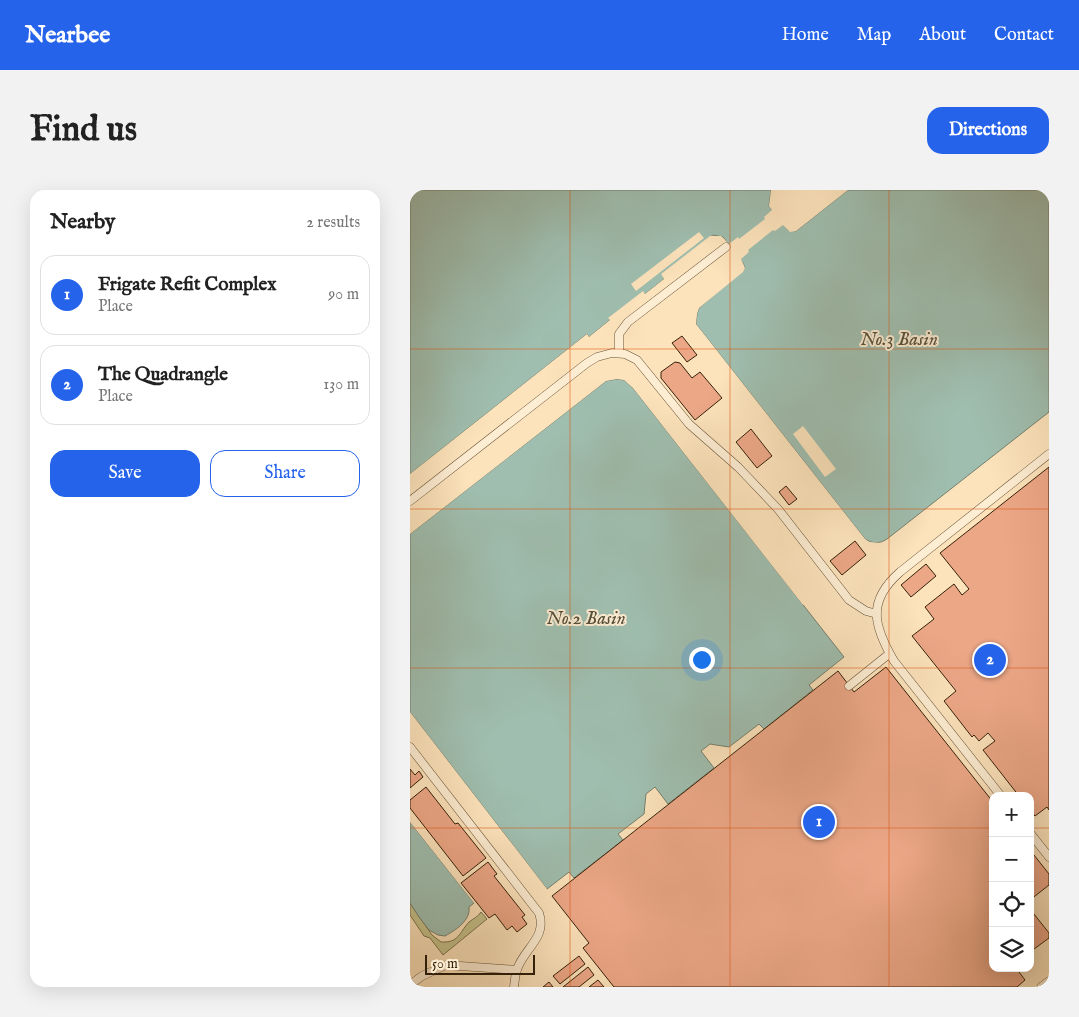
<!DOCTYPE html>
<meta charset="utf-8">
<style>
:root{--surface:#fff;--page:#f2f2f2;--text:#222;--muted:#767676;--line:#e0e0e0;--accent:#2563eb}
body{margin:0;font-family:"IM FELL English",serif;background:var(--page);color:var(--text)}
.controls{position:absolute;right:15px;bottom:15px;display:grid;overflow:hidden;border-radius:10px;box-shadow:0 5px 20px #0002}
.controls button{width:45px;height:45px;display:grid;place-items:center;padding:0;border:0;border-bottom:1px solid var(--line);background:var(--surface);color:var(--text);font:25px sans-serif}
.scale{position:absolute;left:15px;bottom:12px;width:110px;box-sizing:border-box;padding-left:5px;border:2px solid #35210a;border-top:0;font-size:14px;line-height:18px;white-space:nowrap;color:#35210a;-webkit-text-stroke:4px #fdedd3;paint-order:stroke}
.you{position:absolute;left:291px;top:469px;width:18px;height:18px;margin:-12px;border:4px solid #fff;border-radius:50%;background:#1a73e8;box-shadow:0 0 0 8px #1a73e833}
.badge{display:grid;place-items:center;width:32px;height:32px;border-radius:50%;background:var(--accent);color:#fff;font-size:16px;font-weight:700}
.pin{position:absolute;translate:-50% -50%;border:2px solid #fff;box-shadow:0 1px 5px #0006}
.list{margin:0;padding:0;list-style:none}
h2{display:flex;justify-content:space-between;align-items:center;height:65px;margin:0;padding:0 20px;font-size:21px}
h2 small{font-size:16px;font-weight:400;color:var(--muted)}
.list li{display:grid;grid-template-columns:32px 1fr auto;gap:15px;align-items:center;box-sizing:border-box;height:80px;margin:0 10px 10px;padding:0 10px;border:1px solid var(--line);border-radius:15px}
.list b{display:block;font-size:19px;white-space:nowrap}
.list p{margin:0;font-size:16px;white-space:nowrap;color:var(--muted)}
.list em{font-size:16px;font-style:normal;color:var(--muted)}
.actions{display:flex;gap:10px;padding:15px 20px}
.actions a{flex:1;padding:11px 0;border:1px solid var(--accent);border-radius:15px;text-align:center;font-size:18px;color:var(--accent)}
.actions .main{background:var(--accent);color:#fff}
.icon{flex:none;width:28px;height:28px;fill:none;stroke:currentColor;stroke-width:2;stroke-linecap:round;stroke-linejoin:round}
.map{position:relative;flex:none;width:639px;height:797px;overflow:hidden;border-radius:15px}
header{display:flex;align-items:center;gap:30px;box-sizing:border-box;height:70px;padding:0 25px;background:var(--accent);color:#fff}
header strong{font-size:24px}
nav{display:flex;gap:28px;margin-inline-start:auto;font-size:18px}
.intro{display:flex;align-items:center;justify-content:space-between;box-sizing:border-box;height:120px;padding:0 30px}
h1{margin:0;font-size:35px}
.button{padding:12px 22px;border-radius:15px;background:var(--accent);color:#fff;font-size:18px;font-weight:700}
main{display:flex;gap:30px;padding:0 30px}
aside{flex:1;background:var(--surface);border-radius:15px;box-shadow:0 5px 20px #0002}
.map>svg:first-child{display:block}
.green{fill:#c5c28c;stroke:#7d724b}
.water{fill:#9fbeaf;stroke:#757f6d}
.pier{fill:#fce3bc}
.building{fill:#eca787;stroke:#35210a}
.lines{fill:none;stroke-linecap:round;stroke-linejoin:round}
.service-casing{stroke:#675236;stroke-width:9}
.service{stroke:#fdedd3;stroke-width:8}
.grid{fill:none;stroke:#df560c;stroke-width:1;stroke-opacity:0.55}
.labels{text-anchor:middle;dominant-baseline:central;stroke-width:4;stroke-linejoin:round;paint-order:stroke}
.water-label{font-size:19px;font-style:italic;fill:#55503c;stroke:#fdedd3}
</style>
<header>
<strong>Nearbee</strong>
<nav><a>Home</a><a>Map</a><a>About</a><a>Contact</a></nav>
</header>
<div class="intro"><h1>Find us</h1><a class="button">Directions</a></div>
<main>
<aside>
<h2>Nearby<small>2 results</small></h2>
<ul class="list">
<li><span class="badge">1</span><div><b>Frigate Refit Complex</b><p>Place</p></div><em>90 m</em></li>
<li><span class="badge">2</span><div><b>The Quadrangle</b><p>Place</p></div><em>130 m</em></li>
</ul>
<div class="actions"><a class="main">Save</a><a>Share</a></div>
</aside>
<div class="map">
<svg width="639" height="797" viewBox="0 0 639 797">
<rect width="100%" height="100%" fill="#fce3bc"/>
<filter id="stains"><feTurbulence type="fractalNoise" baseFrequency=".004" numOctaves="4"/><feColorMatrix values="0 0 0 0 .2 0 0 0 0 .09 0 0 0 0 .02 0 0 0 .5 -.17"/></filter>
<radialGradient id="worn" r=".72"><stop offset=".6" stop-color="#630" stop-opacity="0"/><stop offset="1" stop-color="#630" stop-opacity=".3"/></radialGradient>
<path class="green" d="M 0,713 L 22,745 L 31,752 C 49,753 49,743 59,732 C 64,728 68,727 71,722 L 77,729 L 33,765 L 20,748 L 14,746 L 0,725 Z"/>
<path class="water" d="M 0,0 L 361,0 L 359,16 L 378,40 L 386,41 L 438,0 L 639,0 L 639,222 L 477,349 C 469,354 463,354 455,349 L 286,134 L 287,124 L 289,118 L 335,78 L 333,73 L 313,47 L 303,45 L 252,84 L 254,89 L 235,104 L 233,102 L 199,128 L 200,130 L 179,147 L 177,144 L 0,284 Z
M 207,189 L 214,190 L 223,198 L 434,467 L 399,495 L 403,500 L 354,539 L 349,534 L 319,557 L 300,554 L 291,561 L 304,578 L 258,614 L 245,597 L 236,604 L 234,624 L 208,644 L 213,650 L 164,688 L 159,682 L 137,699 L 0,522 L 0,344 L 196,191 Z
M 0,632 L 64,713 L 59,717 C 61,730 46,740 35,746 L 28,745 L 19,740 L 9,727 L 0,713 Z"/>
<path class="pier" d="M 361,0 L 364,0 L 361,15 L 382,40 L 434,0 L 438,0 L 386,41 L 380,42 L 373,35 L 365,41 L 363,40 L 338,60 L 339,62 L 331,69 L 335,78 L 333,82 L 289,118 L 287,124 L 286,134 L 455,349 L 459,352 L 471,353 L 468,355 L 458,354 L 453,351 L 284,135 L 284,123 L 287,116 L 331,80 L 332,77 L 331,74 L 312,49 L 307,47 L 301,48 L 255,85 L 256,90 L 236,106 L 232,105 L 202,128 L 202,132 L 181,149 L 177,148 L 0,286 L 0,284 L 177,144 L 179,147 L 200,130 L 198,128 L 233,101 L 235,104 L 254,89 L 251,84 L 300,46 L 311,46 L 319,54 L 328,47 L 329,49 L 355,29 L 354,27 L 362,20 L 359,16 Z
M 289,42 L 294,48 L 226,101 L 221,94 Z
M 208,186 L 216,188 L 225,196 L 395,414 L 393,415 L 223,198 L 214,190 L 207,189 L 196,191 L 0,344 L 0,341 L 195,189 Z
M 393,236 L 426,279 L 415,287 L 383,244 Z
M 0,522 L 137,699 L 135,700 L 0,526 Z
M 0,629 L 2,630 L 66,712 L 64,713 L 0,632 Z"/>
<path class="building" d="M 272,146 L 287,165 L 277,172 L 262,153 Z
M 265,172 L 270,173 L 282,188 L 290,182 L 312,208 L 285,230 L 251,188 L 251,182 Z
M 341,239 L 362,266 L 347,278 L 326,252 Z
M 639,277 L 639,620 L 637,617 L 625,626 L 620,620 L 620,606 L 609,606 L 573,560 L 585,551 L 578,543 L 569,551 L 564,545 L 562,547 L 534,511 L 546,501 L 502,446 L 524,429 L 515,417 L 544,394 L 552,405 L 559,399 L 530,363 Z
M 376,296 L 387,309 L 379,315 L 369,302 Z
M 445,351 L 456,365 L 432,385 L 420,371 Z
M 516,374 L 526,386 L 501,407 L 491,395 Z
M 476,477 L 583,612 L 583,778 L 606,778 L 615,790 L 607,797 L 204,797 L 173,758 L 179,753 L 142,706 L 428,481 L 444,502 Z
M 0,579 L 5,585 L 9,581 L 13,587 L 0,598 Z
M 16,597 L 45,634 L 48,633 L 76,668 L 53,686 L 0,618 L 0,610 Z
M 620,660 L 639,684 L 639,695 L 620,710 Z
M 78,672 L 87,684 L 84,686 L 115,725 L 112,727 L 117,734 L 107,742 L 102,736 L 97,740 L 85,724 L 79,728 L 51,693 Z
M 620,719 L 639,743 L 639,748 L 620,762 Z
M 169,766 L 175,774 L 150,794 L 143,786 Z
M 178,777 L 184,785 L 169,797 L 153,797 Z
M 188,790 L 194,797 L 179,797 Z
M 139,792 L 143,797 L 133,797 Z"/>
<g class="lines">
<g class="service-casing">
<path id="service" d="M 209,163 L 209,144 L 218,132 L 316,57
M 0,311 L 177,173 L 187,167 L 202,163 L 215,164 L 227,170 L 279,234 L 328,277 L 368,319 L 439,410 L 456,421 L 467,424
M 439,496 L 479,464
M 0,557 L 129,723 C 137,747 116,757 108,777 C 105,783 105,790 104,797
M 591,606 L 484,471 C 463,435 457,411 490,382 L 639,264
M 620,643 L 639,667
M 0,795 L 12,786 L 36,775 L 107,780
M 631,797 L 639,791"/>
</g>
<use href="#service" class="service"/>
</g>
<path class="grid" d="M 160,0 L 160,797M 320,0 L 320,797M 479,0 L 479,797M 0,159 L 639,159M 0,319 L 639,319M 0,478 L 639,478M 0,638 L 583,638M 620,638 L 639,638"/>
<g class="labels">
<g class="water-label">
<text x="489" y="150">No.3 Basin</text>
<text x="176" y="429">No.2 Basin</text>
</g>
</g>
<rect width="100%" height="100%" filter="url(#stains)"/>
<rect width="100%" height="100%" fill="url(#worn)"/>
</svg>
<div class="controls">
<button>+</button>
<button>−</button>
<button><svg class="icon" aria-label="locate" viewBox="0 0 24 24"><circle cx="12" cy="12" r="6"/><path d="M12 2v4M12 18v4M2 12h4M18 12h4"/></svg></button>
<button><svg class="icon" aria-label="layers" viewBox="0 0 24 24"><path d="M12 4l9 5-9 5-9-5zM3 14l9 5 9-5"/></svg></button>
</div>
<div class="scale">50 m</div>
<div class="you"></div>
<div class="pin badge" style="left:409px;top:632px">1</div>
<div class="pin badge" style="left:580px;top:470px">2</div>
</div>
</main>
